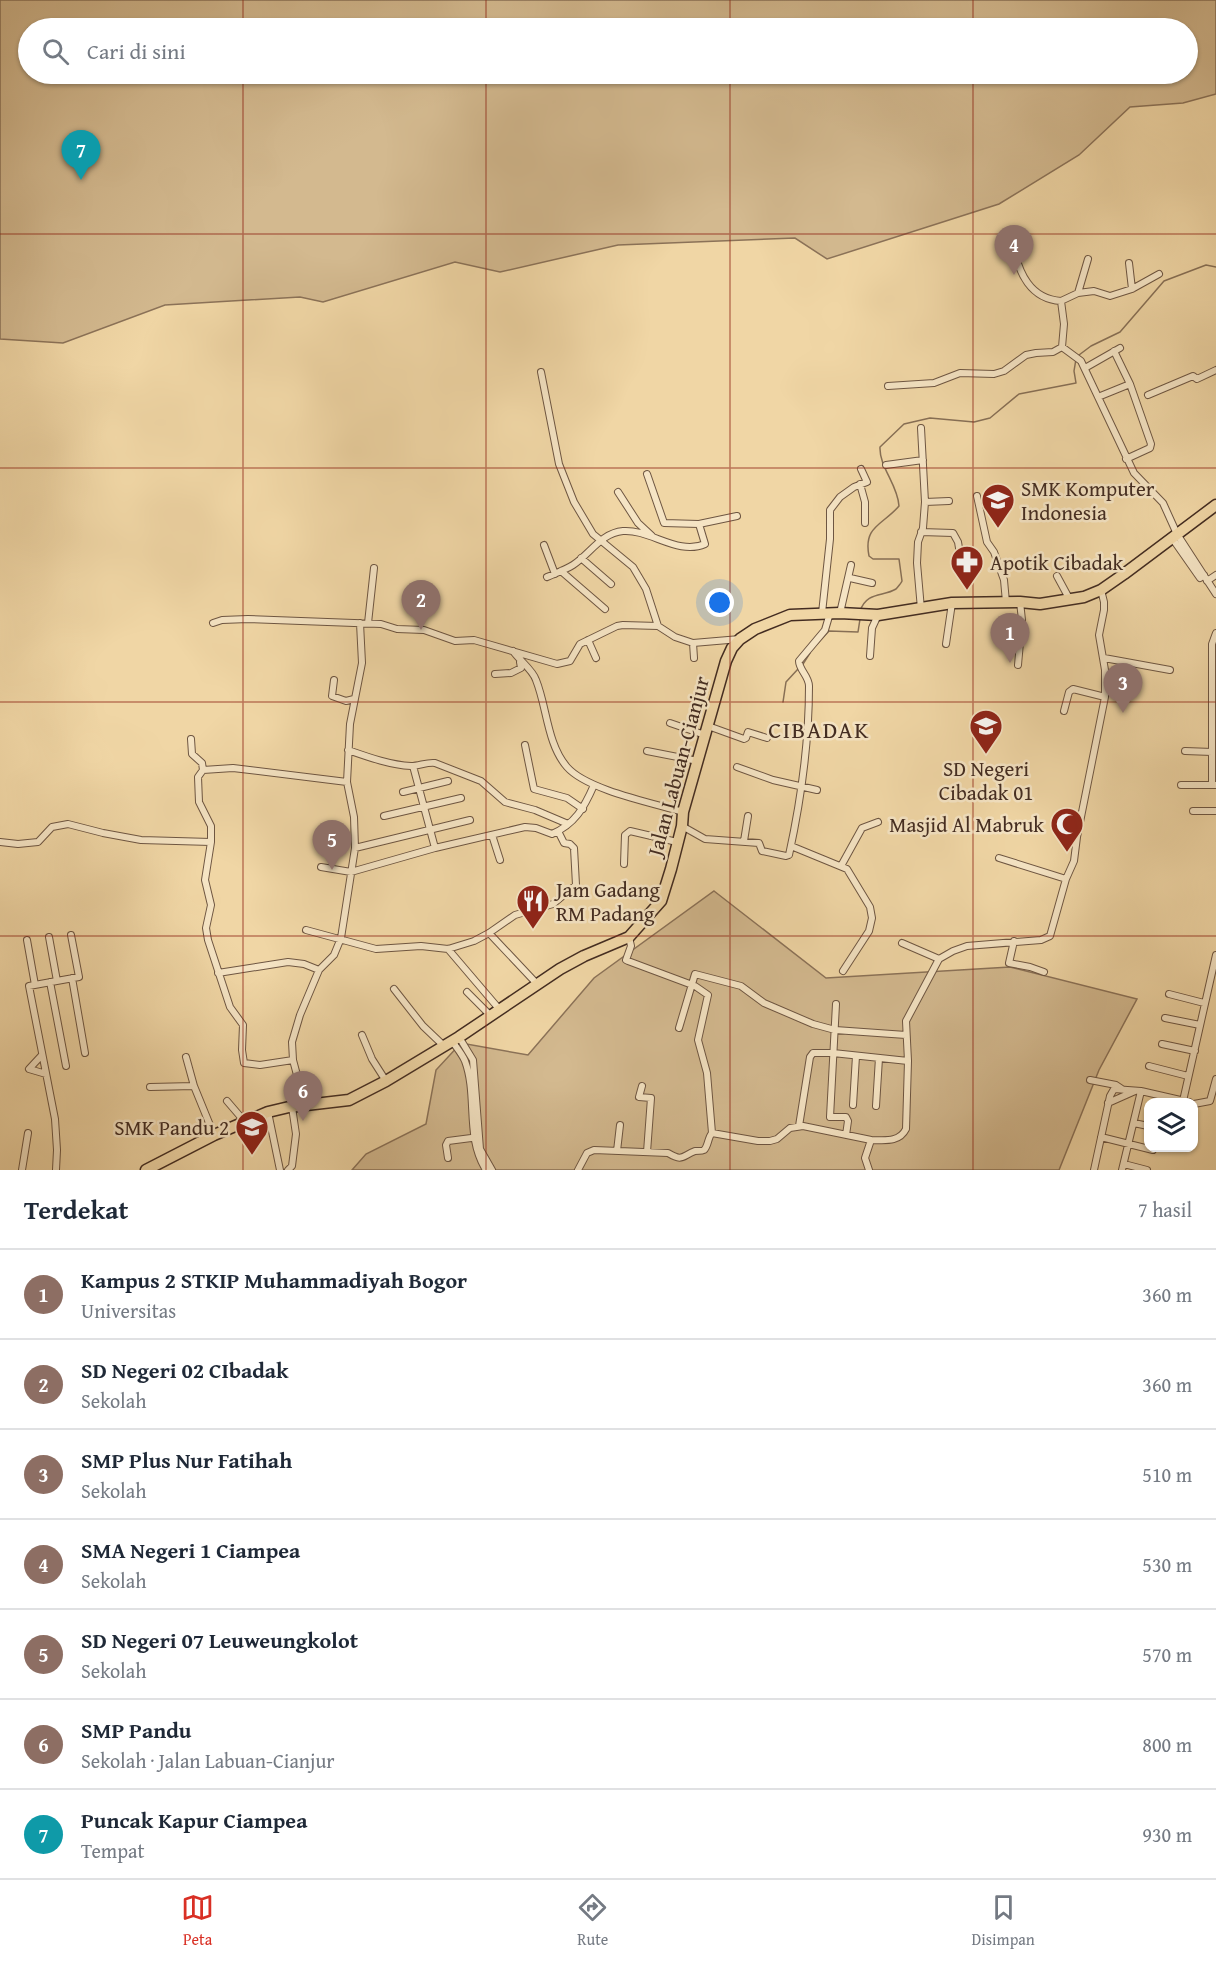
<!DOCTYPE html>
<html lang="id">
<meta charset="utf-8">
<style>
:root{--surface:#fff;--page:#f2f2f3;--text:#1f2937;--muted:#747a83;--line:#e0e1e3;--accent:#d93025}
body{margin:0;font-family:"Gentium Book Plus",serif;background:var(--page);color:var(--text)}
.controls{position:absolute;right:18px;bottom:18px;display:grid;overflow:hidden;border-radius:12px;box-shadow:0 2px 4px #0004}
.controls button{width:54px;height:54px;display:grid;place-items:center;padding:0;border:0;border-bottom:2px solid var(--line);background:var(--surface);color:var(--text);font:30px sans-serif}
.you{position:absolute;left:720px;top:603px;width:21px;height:21px;margin:-15px;border:4px solid #fff;border-radius:50%;background:#1a73e8;box-shadow:0 0 0 9px #1a73e833}
.badge{display:grid;place-items:center;width:39px;height:39px;border-radius:50%;background:var(--accent);color:#fff;font-size:20px;font-weight:700}
.pin{position:absolute;translate:-50% -50px;filter:drop-shadow(0 2px 3px #0008)}
.pin::after{content:'';position:absolute;top:32px;width:21px;height:18px;background:inherit;clip-path:polygon(0 0,100% 0,50% 100%)}
.list{margin:0;padding:0;list-style:none}
h2{display:flex;justify-content:space-between;align-items:center;height:78px;margin:0;padding:0 24px;font-size:26px}
h2 small{font-size:20px;font-weight:400;color:var(--muted)}
.list li{display:grid;grid-template-columns:39px 1fr auto;gap:18px;align-items:center;box-sizing:border-box;height:90px;padding:0 24px;border-top:2px solid var(--line)}
.list b{display:block;font-size:22px;white-space:nowrap}
.list p{margin:0;font-size:20px;white-space:nowrap;color:var(--muted)}
.list em{font-size:20px;font-style:normal;color:var(--muted)}
.icon{flex:none;width:33px;height:33px;fill:none;stroke:currentColor;stroke-width:2;stroke-linecap:round;stroke-linejoin:round}
.map{position:relative;flex:none;width:1216px;height:1170px;overflow:hidden}
.search{position:absolute;background:var(--surface);box-shadow:0 2px 4px #0004;left:18px;right:18px;top:18px;height:66px;display:flex;align-items:center;gap:15px;box-sizing:border-box;padding:0 21px;border-radius:33px;color:var(--muted);font-size:22px}
.sheet{height:708px;background:var(--surface)}
nav{display:flex;justify-content:space-around;align-items:center;box-sizing:border-box;height:84px;border-top:2px solid var(--line);background:var(--surface);font-size:16px;color:var(--muted)}
nav a{display:grid;justify-items:center;gap:3px}
nav .on{color:var(--accent)}
.map>svg:first-child{display:block}
.green{fill:#d3b98f;stroke:#8b7258;stroke-width:1.5;fill-rule:evenodd}
.lines{fill:none;stroke-linecap:round;stroke-linejoin:round}
.stream{stroke:#876f55;stroke-width:1.5}
.street-casing{stroke:#6e5642;stroke-width:8}
.highway-casing{stroke:#432c21;stroke-width:13}
.street{stroke:#f5e4c4;stroke-width:6}
.highway{stroke:#f0d6a5;stroke-width:10}
.grid{fill:none;stroke:#8f2418;stroke-width:1.5;stroke-opacity:0.55}
.labels{text-anchor:middle;dominant-baseline:central;stroke-width:5;stroke-linejoin:round;paint-order:stroke}
.poi-label{font-size:21px;fill:#432c21;stroke:#f5e4c4;text-anchor:start}
.street-label{font-size:21px;fill:#432c21;stroke:#f5e4c4}
.quarter-label{font-size:24px;letter-spacing:1.5px;fill:#432c21;stroke:#f5e4c4}
</style>
<div class="map">
<svg width="1216" height="1170" viewBox="0 0 1216 1170">
<rect width="100%" height="100%" fill="#f0d6a5"/>
<filter id="stains"><feTurbulence type="fractalNoise" baseFrequency=".00333" numOctaves="4"/><feColorMatrix values="0 0 0 0 .2 0 0 0 0 .09 0 0 0 0 .02 0 0 0 .5 -.17"/></filter>
<radialGradient id="worn" r=".72"><stop offset=".6" stop-color="#630" stop-opacity="0"/><stop offset="1" stop-color="#630" stop-opacity=".3"/></radialGradient>
<path class="green" d="M 0,0 L 1216,0 L 1216,94 L 1183,103 L 1130,107 L 1079,155 L 999,204 L 827,259 L 795,238 L 618,245 L 500,272 L 455,262 L 323,302 L 300,297 L 165,305 L 63,343 L 0,339 ZM 28,28 L 1188,28 L 1188,74 L 28,74 Z
M 714,891 L 826,978 L 1010,967 L 1137,999 L 1099,1070 L 1059,1170 L 352,1170 L 366,1154 L 426,1124 L 436,1070 L 461,1043 L 528,1055 L 594,978 Z"/>
<g class="lines">
<path class="stream" d="M 1079,355 L 1091,346 L 1120,332 L 1164,281 L 1206,265 L 1216,267
M 860,611 C 867,591 883,597 896,589 C 897,588 902,582 902,581 L 899,559 L 873,559 L 869,556 C 863,526 883,525 899,506 C 898,485 879,467 880,447 L 904,424 L 930,418 L 974,422 L 990,418 L 1019,394 L 1076,383 L 1074,371 L 1076,359
M 817,644 L 829,631 L 858,632 L 860,619
M 803,664 L 810,653
M 783,702 L 786,682 L 798,669"/>
<g class="street-casing">
<path id="street" d="M 1013,246 C 1019,273 1030,299 1061,301 L 1064,324 L 1062,347 L 1081,361 L 1134,473 L 1163,503 L 1177,534 L 1216,594
M 1129,263 L 1132,289
M 1078,293 L 1088,259
M 1061,301 L 1078,293 L 1094,291 L 1110,296 L 1132,289 L 1159,274
M 1114,351 L 1130,384 L 1151,444 L 1150,448 L 1126,459
M 1085,368 L 1120,348
M 541,372 L 559,464 L 574,502 L 593,534 L 633,567 L 646,589 L 658,626 L 675,637 L 693,643 L 740,639
M 888,386 L 934,383 L 960,373 L 994,374 L 1004,371 L 1026,355 L 1036,353 L 1053,352 L 1062,347
M 1148,395 L 1193,376 L 1197,379 L 1216,370
M 1098,397 L 1130,384
M 921,428 L 925,502 L 923,528 L 918,542 L 917,563 L 921,609
M 886,465 L 923,460
M 647,474 L 664,523 L 699,524 L 737,516
M 860,484 L 865,502 L 865,523
M 618,492 L 638,523 L 652,536
M 977,496 L 987,542 L 994,552 L 1004,580 L 1006,602
M 925,502 L 949,501
M 921,532 L 953,533 L 958,542 L 961,560
M 1172,538 L 1200,578 L 1204,575
M 544,545 L 555,574
M 581,558 L 611,584
M 561,571 L 605,609
M 1057,576 L 1070,600
M 547,577 C 556,573 565,570 573,565 C 590,554 601,533 623,531 C 650,529 678,556 705,544 L 699,524
M 850,578 L 872,583
M 1207,581 L 1216,575
M 822,613 L 830,539 L 830,510 L 840,497 L 854,487 L 867,482 L 861,469
M 840,613 L 851,565
M 213,623 L 222,620 L 248,619 L 381,624 L 397,629 L 424,630 L 455,641 L 474,640 L 557,664 L 570,661 L 580,644 L 617,626 L 623,625 L 658,626
M 368,623 L 374,568
M 588,640 L 596,658
M 693,643 L 694,658
M 946,644 L 952,603
M 513,651 C 519,660 533,670 536,680 C 547,707 547,744 567,767 C 587,790 653,803 683,812
M 870,656 L 872,628 L 878,615
M 1104,658 L 1170,670
M 1018,665 L 1022,620 L 1020,602
M 495,674 L 511,673 L 521,668 L 520,662
M 334,680 L 332,696 L 346,701 L 354,699
M 1064,711 L 1069,692 L 1073,689 L 1105,697
M 670,723 L 705,735
M 708,726 L 744,739 L 746,738 L 748,732 L 767,738
M 191,739 L 192,754 L 202,763 L 203,770
M 525,745 L 534,789 L 567,798 L 583,809
M 348,750 C 368,757 390,765 411,766 C 419,766 427,762 435,763 L 481,781 L 505,802 L 535,810 L 568,824
M 647,751 L 698,761
M 1185,751 L 1212,752
M 413,766 L 435,848
M 737,767 L 773,780 L 817,790
M 1181,785 L 1216,785
M 1212,785 L 1212,644 L 1216,633
M 403,792 L 448,781
M 1193,811 L 1216,811
M 384,816 L 461,798
M 682,826 L 705,839 L 759,843 L 762,851 L 786,856 L 789,855 C 801,800 809,742 809,686 C 809,676 799,670 799,661 L 825,630 L 830,613
M 492,835 L 500,860
M 744,841 L 748,816
M 0,842 L 18,844 L 38,842 L 52,827 L 68,824 L 103,833 L 141,840 L 211,842
M 791,846 L 847,869 L 870,907 L 872,918 L 869,931 L 843,971
M 355,848 L 470,820
M 999,858 L 1066,879
M 624,864 L 625,835 L 630,831 L 677,842
M 841,866 L 862,828 L 878,822
M 321,867 L 351,872 L 435,848 L 525,827 L 536,828 L 552,834 C 575,824 584,808 594,785
M 306,930 L 376,949 L 421,946 L 448,949 L 474,941 L 489,933 L 515,915 L 553,904 L 576,885 L 574,848 L 570,844 L 564,843 L 558,831
M 489,933 L 538,985
M 49,937 L 57,981
M 629,937 L 631,946 L 626,960 L 628,961 L 695,986 L 708,995 L 698,1040 L 707,1073 L 712,1133 L 758,1141 L 770,1141 L 777,1139 L 790,1128 L 803,1126 L 871,1140
M 27,940 L 35,985
M 1014,941 L 1009,963 L 1030,967 L 1044,972
M 902,943 L 939,959
M 448,949 L 500,1010
M 218,973 L 288,962 L 304,964 L 319,970
M 72,978 L 85,1053
M 50,982 L 66,1066
M 394,989 L 423,1026 L 444,1046
M 467,992 L 491,1016
M 1169,994 L 1204,1003
M 836,1004 L 830,1117 L 846,1117 L 848,1121 L 846,1135
M 1165,1018 L 1200,1025
M 679,1028 L 695,974 L 741,986 L 764,1003 L 813,1024 L 835,1030 L 906,1035
M 362,1035 L 372,1059 L 386,1081
M 459,1037 L 473,1060 L 480,1149 L 492,1170
M 452,1041 C 456,1047 462,1054 465,1061 C 478,1096 465,1137 486,1170
M 1162,1044 L 1195,1051
M 42,1055 L 29,1069 L 46,1074
M 186,1057 L 194,1086 L 214,1135
M 293,1060 L 260,1065 L 244,1063 L 242,1050 L 243,1025 L 230,1007 L 208,940 L 206,928 L 211,905 L 205,880 L 211,842 L 211,826 L 199,802 L 198,777 L 203,770 L 233,768 L 347,782 L 350,724 L 362,663 L 360,623
M 1149,1066 L 1188,1076
M 1090,1080 L 1116,1085 L 1122,1089
M 642,1086 L 639,1097 L 651,1098 L 647,1152
M 150,1087 L 194,1086
M 227,1101 L 245,1122
M 1183,1101 L 1216,955
M 1108,1103 L 1135,1091
M 1194,1104 L 1210,1101 L 1216,1079
M 305,1105 L 293,1060 L 292,1042 L 300,1015 L 319,970 L 334,955 L 341,938 L 355,848 L 354,817 L 347,782
M 853,1105 L 856,1056
M 876,1106 L 879,1058
M 268,1112 L 280,1170
M 1134,1123 L 1148,1126
M 799,1126 L 810,1057 L 813,1053 L 833,1053 L 908,1061
M 1101,1137 L 1153,1150
M 617,1151 L 620,1125
M 448,1158 L 446,1145 L 448,1141 L 479,1137
M 1124,1164 L 1147,1170
M 22,1170 L 28,1133
M 56,1170 L 57,1150 L 55,1119 L 29,986 L 79,977 L 71,935
M 288,1170 L 292,1166 L 296,1134 L 292,1107
M 578,1170 L 587,1153 L 594,1150 L 668,1153 C 683,1162 682,1156 695,1151 C 696,1151 703,1151 704,1150 C 708,1147 708,1137 712,1133
M 869,1170 L 865,1158 L 871,1140 C 884,1140 899,1143 906,1129 L 908,1061 L 906,1021 L 939,959 L 953,951 L 967,946 L 1041,940 L 1050,936 L 1066,879 L 1074,861 L 1077,837 L 1105,697 L 1105,670 L 1099,635 L 1104,610 L 1104,602 L 1101,590
M 1094,1170 L 1110,1096 L 1114,1089 L 1141,1091 L 1189,1102
M 1122,1170 L 1141,1091"/>
</g>
<g class="highway-casing">
<path id="highway" d="M 146,1170 L 214,1135 L 268,1112 L 289,1107 L 349,1100 L 386,1081 L 459,1037 L 560,969 L 584,956 L 629,937 L 661,901 L 671,869 L 682,826 L 683,812 L 726,661 L 732,648 L 740,639 L 755,629 L 790,615 L 840,613 L 878,615 L 952,603 L 1020,602 L 1040,604 L 1084,597 L 1101,590 L 1124,574 L 1216,505"/>
</g>
<use href="#street" class="street"/>
<use href="#highway" class="highway"/>
</g>
<path class="grid" d="M 243,0 L 243,28M 486,0 L 486,28M 730,0 L 730,28M 973,0 L 973,28M 243,74 L 243,1170M 486,74 L 486,1170M 730,74 L 730,1170M 973,74 L 973,1170M 0,234 L 1216,234M 0,468 L 1216,468M 0,702 L 1216,702M 0,936 L 1216,936"/>
<defs>
<g id="school-pin" transform="scale(1.725)"><path d="M0 17L-7.5 6A9.5 9.5 0 1 1 7.5 6Z" fill="#8f2418" stroke="#f5e4c4"/><path d="M0-5L7-2L0 1L-7-2ZM-4 1L0 2.5L4 1V4Q0 6-4 4Z" fill="#fff"/></g>
<g id="pharmacy-pin" transform="scale(1.725)"><path d="M0 17L-7.5 6A9.5 9.5 0 1 1 7.5 6Z" fill="#8f2418" stroke="#f5e4c4"/><path d="M-2-6h4v4h4v4h-4v4h-4v-4h-4v-4h4Z" fill="#fff"/></g>
<g id="mosque-pin" transform="scale(1.725)"><path d="M0 17L-7.5 6A9.5 9.5 0 1 1 7.5 6Z" fill="#8f2418" stroke="#f5e4c4"/><path d="M3.5-4.9A6 6 0 1 0 3.5 4.9A5 5 0 1 1 3.5-4.9Z" fill="#fff"/></g>
<g id="restaurant-pin" transform="scale(1.725)"><path d="M0 17L-7.5 6A9.5 9.5 0 1 1 7.5 6Z" fill="#8f2418" stroke="#f5e4c4"/><path d="M-5-6h1v4h1v-4h1v4h1v-4h1v5L-1.5 .5V6h-2V.5L-5-1ZM5-6V6H3V1.5H1.5Q1.5-4 5-6Z" fill="#fff"/></g>
</defs>
<g fill-rule="evenodd">
<use href="#school-pin" x="998" y="500"/>
<use href="#pharmacy-pin" x="967" y="562"/>
<use href="#school-pin" x="986" y="726"/>
<use href="#mosque-pin" x="1067" y="824"/>
<use href="#restaurant-pin" x="533" y="901"/>
<use href="#school-pin" x="252" y="1127"/>
</g>
<g class="labels">
<g class="poi-label">
<text x="1021" y="488">SMK Komputer<tspan x="1021" dy="24">Indonesia</tspan></text>
<text x="990" y="562">Apotik Cibadak</text>
<text x="986" y="768" text-anchor="middle">SD Negeri<tspan x="986" dy="24">Cibadak 01</tspan></text>
<text x="1044" y="824" text-anchor="end">Masjid Al Mabruk</text>
<text x="556" y="889">Jam Gadang<tspan x="556" dy="24">RM Padang</tspan></text>
<text x="229" y="1127" text-anchor="end">SMK Pandu 2</text>
</g>
<g class="street-label">
<text transform="translate(678 766) rotate(-75)">Jalan Labuan-Cianjur</text>
</g>
<g class="quarter-label">
<text x="819" y="729">CIBADAK</text>
</g>
</g>
<rect width="100%" height="100%" filter="url(#stains)"/>
<rect width="100%" height="100%" fill="url(#worn)"/>
</svg>
<div class="controls">
<button><svg class="icon" aria-label="layers" viewBox="0 0 24 24"><path d="M12 4l9 5-9 5-9-5zM3 14l9 5 9-5"/></svg></button>
</div>
<div class="you"></div>
<div class="pin badge" style="left:1010px;top:663px;background:#8d6e63">1</div>
<div class="pin badge" style="left:421px;top:630px;background:#8d6e63">2</div>
<div class="pin badge" style="left:1123px;top:713px;background:#8d6e63">3</div>
<div class="pin badge" style="left:1014px;top:275px;background:#8d6e63">4</div>
<div class="pin badge" style="left:332px;top:870px;background:#8d6e63">5</div>
<div class="pin badge" style="left:303px;top:1121px;background:#8d6e63">6</div>
<div class="pin badge" style="left:81px;top:180px;background:#0f9aa8">7</div>
<div class="search"><svg class="icon" aria-label="search" viewBox="0 0 24 24"><circle cx="10" cy="10" r="6"/><path d="M15 15l6 6"/></svg>Cari di sini</div>
</div>
<section class="sheet">
<h2>Terdekat<small>7 hasil</small></h2>
<ul class="list">
<li><span class="badge" style="background:#8d6e63">1</span><div><b>Kampus 2 STKIP Muhammadiyah Bogor</b><p>Universitas</p></div><em>360 m</em></li>
<li><span class="badge" style="background:#8d6e63">2</span><div><b>SD Negeri 02 CIbadak</b><p>Sekolah</p></div><em>360 m</em></li>
<li><span class="badge" style="background:#8d6e63">3</span><div><b>SMP Plus Nur Fatihah</b><p>Sekolah</p></div><em>510 m</em></li>
<li><span class="badge" style="background:#8d6e63">4</span><div><b>SMA Negeri 1 Ciampea</b><p>Sekolah</p></div><em>530 m</em></li>
<li><span class="badge" style="background:#8d6e63">5</span><div><b>SD Negeri 07 Leuweungkolot</b><p>Sekolah</p></div><em>570 m</em></li>
<li><span class="badge" style="background:#8d6e63">6</span><div><b>SMP Pandu</b><p>Sekolah · Jalan Labuan-Cianjur</p></div><em>800 m</em></li>
<li><span class="badge" style="background:#0f9aa8">7</span><div><b>Puncak Kapur Ciampea</b><p>Tempat</p></div><em>930 m</em></li>
</ul>
</section>
<nav>
<a class="on"><svg class="icon" aria-label="map" viewBox="0 0 24 24"><path d="M3 6l6-2 6 2 6-2v14l-6 2-6-2-6 2zM9 4v14M15 6v14"/></svg>Peta</a>
<a><svg class="icon" aria-label="directions" viewBox="0 0 24 24"><path d="M12 3l9 9-9 9-9-9zM9 14v-3h6M13 9l2 2-2 2"/></svg>Rute</a>
<a><svg class="icon" aria-label="saved" viewBox="0 0 24 24"><path d="M7 4h10v16l-5-4-5 4z"/></svg>Disimpan</a>
</nav>
